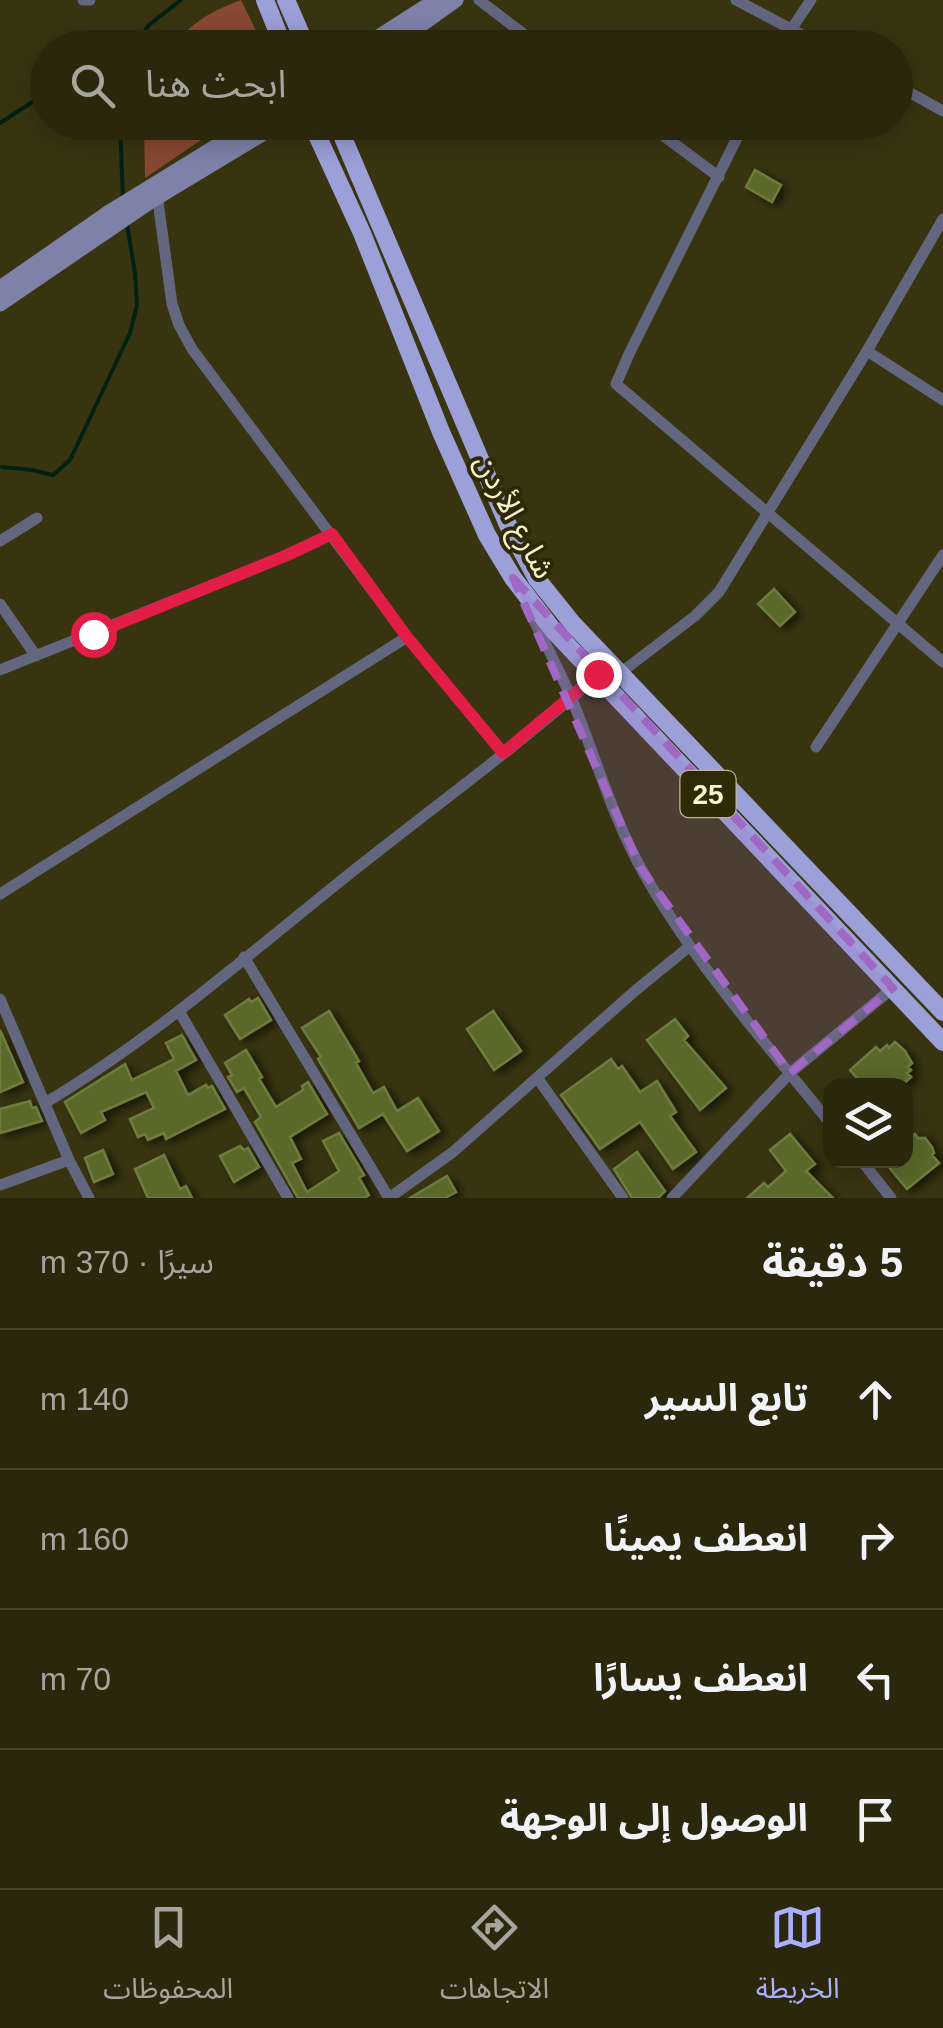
<!DOCTYPE html>
<html lang="ar">
<meta charset="utf-8">
<style>
:root{--surface:#2b270c;--page:#37331a;--text:#f1f3f6;--muted:#a6a59d;--line:#47442d;--accent:#aab0fb}
body{margin:0;font-family:Arial,"Noto Sans Arabic",sans-serif;background:var(--page);color:var(--text);direction:rtl}
.controls{position:absolute;right:30px;bottom:30px;display:grid;overflow:hidden;border-radius:20px;box-shadow:0 5px 25px #0003}
.controls button{width:90px;height:90px;display:grid;place-items:center;padding:0;border:0;border-bottom:2px solid var(--line);background:var(--surface);color:var(--text);font:50px sans-serif}
.stop{position:absolute;width:30px;height:30px;margin:-22px;border:8px solid #e11d48;border-radius:50%;background:#fff}
.stop.end{background:#e11d48;border-color:#fff;box-shadow:0 2px 10px #0008}
.list{margin:0;padding:0;list-style:none}
h2{display:flex;justify-content:space-between;align-items:center;height:130px;margin:0;padding:0 40px;font-size:42px}
h2 small{font-size:32px;font-weight:400;color:var(--muted)}
.list li{display:grid;grid-template-columns:65px 1fr auto;gap:30px;align-items:center;box-sizing:border-box;height:140px;padding:0 40px;border-top:2px solid var(--line)}
.list b{display:block;font-size:38px;white-space:nowrap}
.list em{font-size:32px;font-style:normal;color:var(--muted)}
.icon{flex:none;width:55px;height:55px;fill:none;stroke:currentColor;stroke-width:2;stroke-linecap:round;stroke-linejoin:round}
.map{position:relative;flex:none;width:943px;height:1198px;overflow:hidden;direction:ltr}
.search{position:absolute;background:var(--surface);box-shadow:0 5px 25px #0003;left:30px;right:30px;top:30px;height:110px;display:flex;align-items:center;gap:25px;box-sizing:border-box;padding:0 35px;border-radius:55px;color:var(--muted);font-size:38px}
.sheet{height:690px;background:var(--surface)}
nav{display:flex;justify-content:space-around;align-items:center;box-sizing:border-box;height:140px;border-top:2px solid var(--line);background:var(--surface);font-size:28px;color:var(--muted)}
nav a{display:grid;justify-items:center;gap:5px}
nav .on{color:var(--accent)}
.map>svg:first-child{display:block}
.green{fill:#894932}
.lines{fill:none;stroke-linecap:round;stroke-linejoin:round}
.stream{stroke:#012112;stroke-width:4}
.building{fill:#5a6829;stroke:#6e7c3e;stroke-width:2.5;filter:url(#shadow)}
.minor{stroke:#63667f;stroke-width:11}
.secondary{stroke:#7e82a9;stroke-width:15}
.trunk{stroke:#9ca0d8;stroke-width:18}
.route{stroke:#e11d48;stroke-width:12}
.marked{fill:#a067c4;fill-opacity:0.2;stroke:#a067c4;stroke-width:8;stroke-dasharray:20 12;stroke-linejoin:round}
.labels{text-anchor:middle;dominant-baseline:central;stroke-width:8;stroke-linejoin:round;paint-order:stroke}
.shield{fill:#2f2905;stroke:#bbb694;stroke-width:2.5}
.shield-label{font-size:28px;font-weight:bold;fill:#f7f2d1}
.street-label{font-size:30px;fill:#f7f2d1;stroke:#2f2905}
</style>
<div class="map">
<svg width="943" height="1198" viewBox="0 0 943 1198">
<defs>
<filter id="shadow"><feDropShadow dx="5.5" dy="3" stdDeviation="5" flood-color="#0009"/></filter>
</defs>
<rect width="100%" height="100%" fill="#393410"/>
<path class="green" d="M 241,0 L 264,47 L 173,47 C 189,23 214,10 241,0 Z
M 144,123 L 144,122 L 226,123 L 145,178 Z"/>
<g class="lines">
<path class="stream" d="M 133,48 L 149,25 L 181,0
M 120,122 L 123,201
M 0,123 L 48,92
M 2,467 L 32,470 L 53,475 L 70,460 L 130,333 L 137,305 L 135,273 L 127,225"/>
</g>
<path class="building" d="M 755,170 L 781,185 L 772,202 L 746,187 Z
M 774,589 L 795,612 L 780,626 L 758,604 Z
M 258,998 L 271,1020 L 240,1039 L 225,1015 L 249,999 L 251,1002 Z
M 329,1011 L 359,1061 L 356,1063 L 373,1093 L 384,1087 L 397,1111 L 418,1098 L 439,1131 L 407,1151 L 383,1114 L 359,1128 L 318,1059 L 321,1057 L 302,1028 Z
M 493,1011 L 521,1051 L 494,1070 L 467,1029 Z
M 675,1019 L 688,1036 L 684,1040 L 726,1088 L 700,1110 L 647,1040 Z
M 0,1030 L 23,1082 L 0,1092 Z
M 182,1035 L 196,1060 L 176,1071 L 188,1095 L 206,1085 L 208,1088 L 212,1086 L 225,1109 L 166,1139 L 164,1133 L 148,1140 L 145,1134 L 138,1137 L 130,1119 L 154,1108 L 146,1092 L 101,1112 L 105,1120 L 81,1133 L 65,1102 L 125,1064 L 132,1080 L 174,1059 L 166,1043 Z
M 895,1042 L 905,1051 L 912,1063 L 908,1067 L 911,1070 L 907,1073 L 911,1077 L 901,1086 L 864,1086 L 850,1070 L 876,1047 L 880,1051 L 887,1045 L 889,1048 Z
M 246,1050 L 262,1077 L 259,1079 L 276,1107 L 303,1090 L 302,1086 L 308,1082 L 327,1114 L 290,1137 L 301,1159 L 292,1163 L 307,1192 L 339,1171 L 323,1141 L 339,1133 L 364,1175 L 359,1178 L 369,1195 L 364,1198 L 298,1198 L 255,1122 L 261,1117 L 244,1088 L 237,1092 L 228,1077 L 232,1075 L 225,1063 Z
M 611,1059 L 618,1069 L 622,1066 L 640,1092 L 657,1081 L 676,1112 L 670,1116 L 696,1152 L 673,1169 L 640,1122 L 600,1149 L 561,1095 Z
M 30,1101 L 32,1108 L 36,1107 L 42,1121 L 0,1133 L 0,1109 Z
M 790,1134 L 815,1164 L 806,1171 L 833,1198 L 747,1198 L 764,1183 L 768,1187 L 786,1171 L 770,1150 Z
M 915,1134 L 918,1138 L 925,1138 L 932,1147 L 934,1153 L 932,1155 L 939,1163 L 907,1189 L 883,1160 L 906,1160 L 906,1141 Z
M 240,1146 L 244,1150 L 248,1148 L 259,1167 L 234,1182 L 220,1156 Z
M 103,1150 L 113,1174 L 94,1182 L 85,1158 Z
M 637,1152 L 665,1191 L 658,1198 L 632,1198 L 614,1169 Z
M 164,1155 L 180,1189 L 186,1186 L 192,1198 L 148,1198 L 135,1169 Z
M 447,1176 L 456,1192 L 445,1198 L 410,1198 Z"/>
<g class="lines">
<path class="minor" d="M 83,0 L 90,0
M 479,0 L 542,48
M 736,0 L 827,48
M 782,48 L 792,28 L 811,0
M 896,85 L 943,111
M 645,122 L 719,177
M 745,122 L 630,352 L 616,384 L 943,662
M 157,194 L 172,304 L 179,325 L 192,349 L 407,637 L 503,753
M 867,351 L 943,400
M 0,541 L 37,518
M 0,604 L 36,656
M 526,605 C 542,637 559,669 573,702 C 596,758 613,819 643,872 C 694,963 765,1042 830,1123
M 0,670 L 285,556 L 331,534
M 619,674 L 695,616 L 719,592 L 867,351 L 943,219
M 816,747 L 943,555
M 0,894 L 407,637
M 244,957 L 389,1198
M 0,999 L 69,1160 L 89,1198
M 179,1011 L 288,1198
M 538,1079 L 623,1198
M 45,1103 C 152,1039 246,957 343,879 C 428,811 517,747 598,675
M 861,1160 L 891,1198
M 0,1185 L 69,1160
M 389,1198 L 453,1152 L 636,990 L 690,946
M 672,1198 L 790,1073 L 893,988"/>
<path class="secondary" d="M 361,48 L 436,0
M 389,48 L 456,0
M 0,288 L 108,213 L 220,144 L 251,122
M 0,304 L 151,201 L 282,122"/>
<path class="trunk" d="M 265,0 L 284,48
M 286,0 L 307,48
M 311,122 L 362,233 L 441,432 L 487,535 L 513,578 L 553,630 L 943,1042
M 339,122 L 344,140 L 508,525 L 537,579 L 573,624 L 943,1012"/>
</g>
<g class="lines">
<path class="route" d="M 93,634 L 285,556 L 332,534 L 407,637 L 503,753 L 598,674"/>
</g>
<path class="marked" d="M 513,578 L 893,988 L 790,1073 L 640,867 Z"/>
<g class="labels">
<rect class="shield" x="680.5" y="771" width="55" height="46" rx="8"/>
<g class="shield-label">
<text x="708" y="794">25</text>
</g>
<g class="street-label">
<text transform="translate(515 516) rotate(62)">شارع الأردن</text>
</g>
</g>
</svg>
<div class="controls">
<button><svg class="icon" aria-label="layers" viewBox="0 0 24 24"><path d="M12 4l9 5-9 5-9-5zM3 14l9 5 9-5"/></svg></button>
</div>
<div class="stop" style="left:93px;top:634px"></div>
<div class="stop end" style="left:598px;top:674px"></div>
<div class="search"><svg class="icon" aria-label="search" viewBox="0 0 24 24"><circle cx="10" cy="10" r="6"/><path d="M15 15l6 6"/></svg>ابحث هنا</div>
</div>
<section class="sheet">
<h2>5 دقيقة<small>سيرًا · 370 m</small></h2>
<ul class="list">
<li><svg class="icon" aria-label="ahead" viewBox="0 0 24 24"><path d="M12 20V5M6 11l6-6 6 6"/></svg><div><b>تابع السير</b></div><em>140 m</em></li>
<li><svg class="icon" aria-label="right" viewBox="0 0 24 24"><path d="M7 20v-9h11M14 6l5 5-5 5"/></svg><div><b>انعطف يمينًا</b></div><em>160 m</em></li>
<li><svg class="icon" aria-label="left" viewBox="0 0 24 24"><path d="M17 20v-9H6M10 6l-5 5 5 5"/></svg><div><b>انعطف يسارًا</b></div><em>70 m</em></li>
<li><svg class="icon" aria-label="arrive" viewBox="0 0 24 24"><path d="M6 21V4h12l-3 4 3 4H6"/></svg><div><b>الوصول إلى الوجهة</b></div></li>
</ul>
</section>
<nav>
<a class="on"><svg class="icon" aria-label="map" viewBox="0 0 24 24"><path d="M3 6l6-2 6 2 6-2v14l-6 2-6-2-6 2zM9 4v14M15 6v14"/></svg>الخريطة</a>
<a><svg class="icon" aria-label="directions" viewBox="0 0 24 24"><path d="M12 3l9 9-9 9-9-9zM9 14v-3h6M13 9l2 2-2 2"/></svg>الاتجاهات</a>
<a><svg class="icon" aria-label="saved" viewBox="0 0 24 24"><path d="M7 4h10v16l-5-4-5 4z"/></svg>المحفوظات</a>
</nav>
